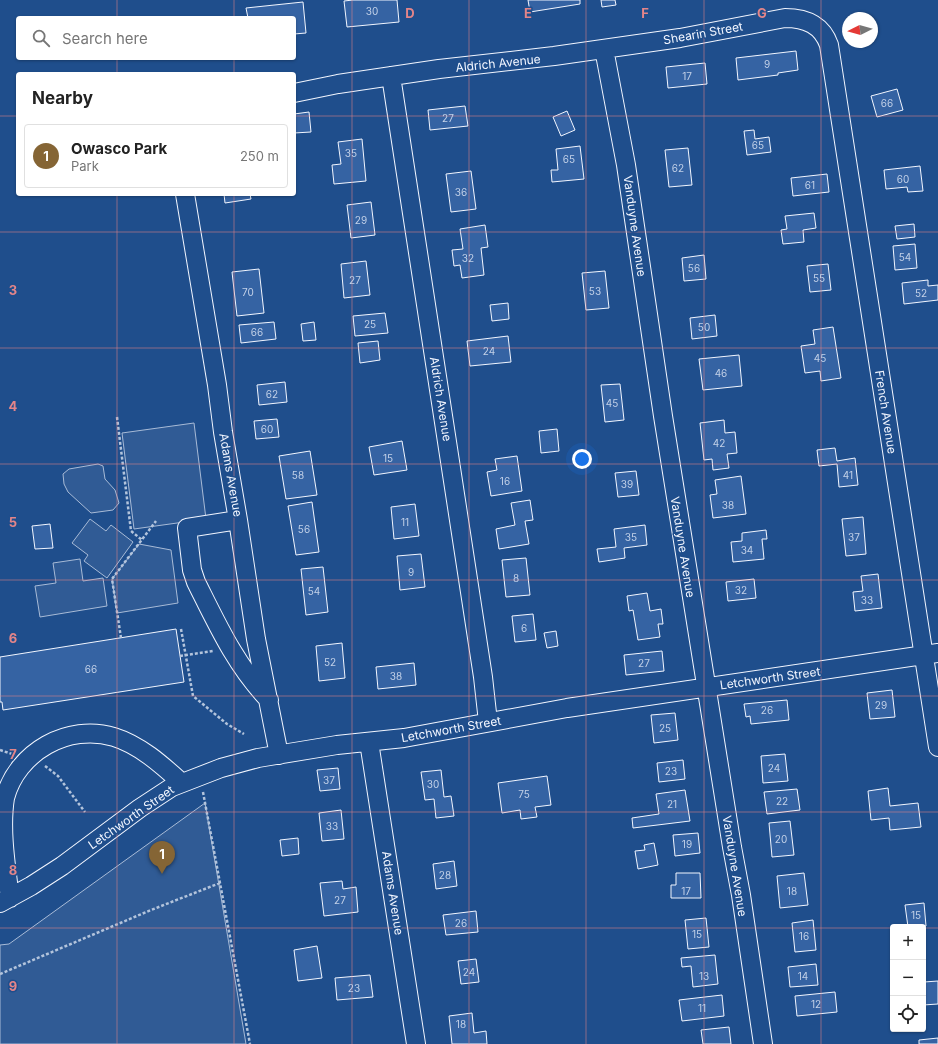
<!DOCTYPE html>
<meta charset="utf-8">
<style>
:root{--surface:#fff;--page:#f6f6f6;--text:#222;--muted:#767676;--line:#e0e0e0;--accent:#856535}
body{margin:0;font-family:Inter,sans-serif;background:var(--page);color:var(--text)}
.controls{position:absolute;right:12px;bottom:12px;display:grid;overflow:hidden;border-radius:4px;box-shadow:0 1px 3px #0004}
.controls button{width:36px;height:36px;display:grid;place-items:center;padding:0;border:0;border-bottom:1px solid var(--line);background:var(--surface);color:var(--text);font:20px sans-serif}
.compass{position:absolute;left:842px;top:12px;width:36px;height:36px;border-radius:50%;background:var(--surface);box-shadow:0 1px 3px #0004;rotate:264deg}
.you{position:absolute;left:582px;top:459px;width:14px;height:14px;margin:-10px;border:3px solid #fff;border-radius:50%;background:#1a73e8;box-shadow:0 0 0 6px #1a73e833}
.badge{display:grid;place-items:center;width:26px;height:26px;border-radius:50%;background:var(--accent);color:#fff;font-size:13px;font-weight:700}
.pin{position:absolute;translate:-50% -33px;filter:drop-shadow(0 1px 2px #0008)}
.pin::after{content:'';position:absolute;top:21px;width:14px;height:12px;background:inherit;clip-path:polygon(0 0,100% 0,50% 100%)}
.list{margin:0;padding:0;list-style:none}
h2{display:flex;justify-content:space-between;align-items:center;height:52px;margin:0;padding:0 16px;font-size:17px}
h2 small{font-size:13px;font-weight:400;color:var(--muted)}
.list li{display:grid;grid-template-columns:26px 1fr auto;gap:12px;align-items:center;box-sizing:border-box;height:64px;margin:0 8px 8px;padding:0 8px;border:1px solid var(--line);border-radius:4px}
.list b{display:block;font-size:15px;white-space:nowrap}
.list p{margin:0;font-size:13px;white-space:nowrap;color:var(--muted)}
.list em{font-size:13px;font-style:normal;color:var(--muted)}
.icon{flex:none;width:22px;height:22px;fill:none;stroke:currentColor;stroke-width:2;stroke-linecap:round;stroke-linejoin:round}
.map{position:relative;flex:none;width:938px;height:1044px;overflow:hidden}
.search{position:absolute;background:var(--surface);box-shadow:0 1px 3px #0004;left:16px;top:16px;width:280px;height:44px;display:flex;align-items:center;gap:10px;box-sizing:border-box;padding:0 14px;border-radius:4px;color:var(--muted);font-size:15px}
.panel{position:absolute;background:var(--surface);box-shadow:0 1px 3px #0004;left:16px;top:72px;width:280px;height:124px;border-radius:4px}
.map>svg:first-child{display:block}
.built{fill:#305b95;stroke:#a8bbd7}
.building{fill:#3563a3;stroke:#f2f6ff}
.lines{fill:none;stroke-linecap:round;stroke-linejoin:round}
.minor-casing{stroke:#f2f6ff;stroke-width:20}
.path{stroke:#b3c4dc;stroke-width:2.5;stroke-dasharray:3 2;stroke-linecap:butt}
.minor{stroke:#1f4e8c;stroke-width:18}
.grid{fill:none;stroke:#e38589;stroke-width:1;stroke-opacity:0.55}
.labels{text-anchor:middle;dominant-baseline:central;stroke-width:3;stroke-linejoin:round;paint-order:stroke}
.number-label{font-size:10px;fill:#c3d1e8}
.street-label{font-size:12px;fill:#f2f6ff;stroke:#1f4e8c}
.grid-label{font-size:13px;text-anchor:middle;font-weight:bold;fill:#e38589;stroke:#1f4e8c;stroke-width:3;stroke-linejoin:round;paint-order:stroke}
</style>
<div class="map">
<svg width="938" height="1044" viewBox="0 0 938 1044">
<rect width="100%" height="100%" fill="#1f4e8c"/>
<path class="built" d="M 194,423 L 206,519 L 134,529 L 122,433 Z
M 98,464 L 103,466 L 105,479 L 115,490 L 119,503 L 113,510 L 91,513 L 68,492 L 64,484 L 63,474 L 69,469 Z
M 90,519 L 106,531 L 111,525 L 133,542 L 107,578 L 84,561 L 88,555 L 72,543 Z
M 139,544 L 171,550 L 178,603 L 117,613 L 112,579 Z
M 80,559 L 83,581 L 103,578 L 107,606 L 40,617 L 35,586 L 56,583 L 53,563 Z
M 205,803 L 246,1044 L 0,1044 L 0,945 L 9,944 Z"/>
<path class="building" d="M 353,0 L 397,0 L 399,22 L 347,27 L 344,1 Z
M 528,0 L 580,0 L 580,4 L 530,12 Z
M 601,0 L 615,0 L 616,5 L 602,7 Z
M 303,2 L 306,33 L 294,34 L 294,18 L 248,18 L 246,8 Z
M 796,51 L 798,70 L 778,73 L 778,75 L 738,80 L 736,58 Z
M 705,63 L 707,84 L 668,88 L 666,67 Z
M 897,89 L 903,110 L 877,117 L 871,96 Z
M 465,106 L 468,126 L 430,130 L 428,110 Z
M 567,111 L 575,130 L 561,136 L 553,117 Z
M 309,112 L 311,132 L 294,133 L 294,114 Z
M 754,130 L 755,139 L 769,137 L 771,152 L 747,155 L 744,131 Z
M 362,139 L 366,181 L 334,184 L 332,165 L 341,164 L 338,142 Z
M 580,146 L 584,179 L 552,182 L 551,170 L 558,170 L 556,149 Z
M 688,148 L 692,185 L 669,187 L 665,150 Z
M 920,166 L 923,191 L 908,192 L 907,187 L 886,189 L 884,170 Z
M 471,171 L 476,209 L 451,212 L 446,174 Z
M 827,174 L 829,192 L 793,196 L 791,178 Z
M 224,194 L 250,194 L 251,199 L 225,203 Z
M 371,202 L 375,235 L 351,238 L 347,205 Z
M 814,213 L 816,228 L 803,230 L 804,242 L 783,244 L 781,230 L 787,229 L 785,216 Z
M 914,224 L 915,237 L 897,239 L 895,226 Z
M 485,225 L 488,247 L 481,248 L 484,275 L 462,278 L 460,265 L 454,266 L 452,250 L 463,249 L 460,229 Z
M 915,244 L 917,268 L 895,270 L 893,246 Z
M 704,255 L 706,279 L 684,281 L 682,258 Z
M 366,261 L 370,295 L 344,298 L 341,264 Z
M 828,264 L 831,290 L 810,292 L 807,266 Z
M 259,269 L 264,313 L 237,316 L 232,272 Z
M 605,271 L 609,308 L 586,310 L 582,273 Z
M 928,280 L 928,286 L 938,285 L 938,300 L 904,304 L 902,283 Z
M 508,303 L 509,319 L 492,321 L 490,305 Z
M 385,313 L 388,333 L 355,336 L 353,316 Z
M 715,315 L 717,336 L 692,339 L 690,318 Z
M 274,322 L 276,339 L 241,343 L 239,325 Z
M 314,322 L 316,340 L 303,341 L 301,324 Z
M 833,327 L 841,378 L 821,381 L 820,371 L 805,373 L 801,346 L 815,344 L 813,330 Z
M 508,336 L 511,362 L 470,366 L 467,341 Z
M 378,341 L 380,360 L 360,363 L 358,343 Z
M 739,355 L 742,386 L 703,390 L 699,359 Z
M 285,382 L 287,402 L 259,405 L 257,385 Z
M 620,384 L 624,420 L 605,422 L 601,385 Z
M 277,419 L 279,437 L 256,439 L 254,421 Z
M 724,420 L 725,433 L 735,432 L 737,453 L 727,454 L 729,468 L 713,470 L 712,459 L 704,460 L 700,423 Z
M 557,429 L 559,451 L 541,453 L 539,431 Z
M 402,441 L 407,470 L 374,475 L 369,447 Z
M 835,448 L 837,461 L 855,458 L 858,485 L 839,487 L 837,464 L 819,466 L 817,450 Z
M 310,451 L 317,495 L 286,499 L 279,456 Z
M 517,456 L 522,491 L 491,496 L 487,472 L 497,470 L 495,459 Z
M 636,471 L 639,495 L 618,497 L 615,473 Z
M 741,476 L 746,514 L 713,518 L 710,495 L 717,494 L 715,480 Z
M 530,500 L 533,520 L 525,521 L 529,544 L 499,549 L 496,529 L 515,525 L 511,503 Z
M 312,502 L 319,552 L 296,555 L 288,506 Z
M 415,504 L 419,536 L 394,539 L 391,507 Z
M 863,517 L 866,554 L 846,556 L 842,519 Z
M 50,524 L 53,548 L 35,549 L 32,526 Z
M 645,525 L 647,545 L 624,548 L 625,558 L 599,562 L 597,549 L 616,547 L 614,529 Z
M 766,530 L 767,539 L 762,539 L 764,559 L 733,562 L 731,542 L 742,541 L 742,533 Z
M 421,554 L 425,587 L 400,590 L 397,556 Z
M 526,558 L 530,595 L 506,597 L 502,560 Z
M 323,567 L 328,612 L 306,615 L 301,569 Z
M 878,574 L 882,608 L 855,611 L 853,592 L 863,591 L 861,576 Z
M 754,579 L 756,598 L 728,601 L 726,582 Z
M 647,593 L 650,611 L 661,609 L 663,624 L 658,624 L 660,637 L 638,640 L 633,610 L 629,611 L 627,596 Z
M 533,614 L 536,640 L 515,642 L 512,616 Z
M 176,629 L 184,682 L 3,710 L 2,702 L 0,702 L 0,657 Z
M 556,631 L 558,646 L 547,648 L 544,633 Z
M 342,643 L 345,678 L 319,681 L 316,646 Z
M 662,651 L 664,671 L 626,675 L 624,655 Z
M 414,663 L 416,685 L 378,689 L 376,667 Z
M 892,690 L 895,717 L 870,719 L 867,693 Z
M 787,700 L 789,720 L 751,724 L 750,716 L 746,717 L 744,704 Z
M 675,713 L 678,740 L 654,743 L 651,715 Z
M 785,754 L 788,781 L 763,783 L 761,756 Z
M 683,760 L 685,779 L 659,782 L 657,763 Z
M 338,768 L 340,789 L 320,791 L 317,770 Z
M 441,770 L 444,797 L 451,796 L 454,816 L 436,818 L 434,799 L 425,800 L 421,772 Z
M 547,776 L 551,805 L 535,807 L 537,817 L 521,819 L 520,810 L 502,813 L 498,783 Z
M 888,788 L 890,806 L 918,803 L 921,827 L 890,830 L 889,818 L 871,820 L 868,791 Z
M 797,789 L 800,810 L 767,814 L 764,792 Z
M 685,790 L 690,821 L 633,828 L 632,818 L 659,814 L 656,794 Z
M 341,810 L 344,839 L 322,841 L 319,813 Z
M 790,821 L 794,855 L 772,857 L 769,823 Z
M 698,833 L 700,853 L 675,856 L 673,835 Z
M 298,838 L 299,854 L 282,856 L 280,840 Z
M 654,843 L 658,865 L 638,869 L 635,851 L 645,850 L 644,845 Z
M 454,861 L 457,886 L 436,889 L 433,864 Z
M 676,873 L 700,873 L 701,898 L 671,898 L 671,885 L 676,885 Z
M 804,873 L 808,905 L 780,908 L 777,876 Z
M 342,881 L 343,889 L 356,887 L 358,912 L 324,916 L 320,883 Z
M 924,903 L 926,926 L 908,927 L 905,905 Z
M 476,911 L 478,932 L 446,935 L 443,915 Z
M 706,918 L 709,947 L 688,949 L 685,920 Z
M 813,920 L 816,950 L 795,952 L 792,923 Z
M 317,946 L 322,978 L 298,981 L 294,950 Z
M 715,955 L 718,984 L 693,987 L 691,966 L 682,967 L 681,958 Z
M 476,959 L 479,982 L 461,984 L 458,961 Z
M 816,964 L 818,985 L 790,987 L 788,967 Z
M 923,968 L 924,982 L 938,981 L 938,1004 L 923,1005 Z
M 370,975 L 373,997 L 337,1000 L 335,978 Z
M 835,992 L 837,1012 L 797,1016 L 795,996 Z
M 722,995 L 724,1016 L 682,1021 L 679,1000 Z
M 472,1013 L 474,1033 L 486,1031 L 487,1044 L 452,1044 L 449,1016 Z
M 729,1027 L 731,1044 L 703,1044 L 701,1030 Z
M 938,1038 L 938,1044 L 919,1044 L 919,1040 Z"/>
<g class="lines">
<g class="minor-casing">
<path id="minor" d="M 604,49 L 626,165 L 663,416 L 732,847 L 741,895 L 763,1044
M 391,76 L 483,677 L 488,722
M 294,93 L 338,84 L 439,69 L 554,56 L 680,38 L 785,18 C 806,18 822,25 829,45 L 938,747
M 185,194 L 217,385 L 223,432 L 238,520 L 256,639 L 279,755
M 238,520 L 187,528 L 192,570 L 196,582 C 217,624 236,666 269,700
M 369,742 L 416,1044
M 10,898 C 6,866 0,829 5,798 C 17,752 68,723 114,737 C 140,745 162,765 182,783
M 0,903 L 31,886 L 62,866 L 140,808 L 172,787 L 221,768 L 258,758 L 337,745 L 404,738 L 567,708 L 938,653"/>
</g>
<path class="path" d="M 117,417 L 131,531 L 142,540
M 181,629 L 193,696 L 227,724 L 244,734
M 121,638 L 112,579 L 156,521
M 180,656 L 213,651
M 0,750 L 12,754
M 45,766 L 58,776 L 85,812
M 203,792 L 250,1044
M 0,974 L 151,910 L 220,883"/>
<use href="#minor" class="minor"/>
</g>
<path class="grid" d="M 117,0 L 117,18M 234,0 L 234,18M 352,0 L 352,1044M 469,0 L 469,1044M 586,0 L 586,1044M 704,0 L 704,1044M 821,0 L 821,1044M 117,58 L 117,74M 234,58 L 234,74M 0,116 L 18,116M 294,116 L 938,116M 117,194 L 117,1044M 234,194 L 234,1044M 0,232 L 938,232M 0,348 L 938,348M 0,464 L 938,464M 0,580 L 938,580M 0,696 L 938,696M 0,812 L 938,812M 0,928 L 893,928M 923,928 L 938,928"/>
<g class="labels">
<g class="number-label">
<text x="372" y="11">30</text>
<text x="767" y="64">9</text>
<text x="687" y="76">17</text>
<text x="887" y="103">66</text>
<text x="448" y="118">27</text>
<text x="758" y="145">65</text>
<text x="351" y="153">35</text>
<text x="569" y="159">65</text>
<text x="678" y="168">62</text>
<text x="903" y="179">60</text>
<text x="810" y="185">61</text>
<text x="461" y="192">36</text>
<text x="361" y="220">29</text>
<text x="905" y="257">54</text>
<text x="468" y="258">32</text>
<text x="694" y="268">56</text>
<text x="819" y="278">55</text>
<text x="355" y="280">27</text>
<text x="595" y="291">53</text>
<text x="248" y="292">70</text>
<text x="921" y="293">52</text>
<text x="370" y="324">25</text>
<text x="704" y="327">50</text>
<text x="257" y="332">66</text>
<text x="489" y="351">24</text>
<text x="820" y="358">45</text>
<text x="721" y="373">46</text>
<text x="272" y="394">62</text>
<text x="612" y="403">45</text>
<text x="267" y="429">60</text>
<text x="719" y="443">42</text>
<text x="388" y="458">15</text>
<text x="298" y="475">58</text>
<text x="848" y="475">41</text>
<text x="505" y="481">16</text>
<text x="627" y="484">39</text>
<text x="728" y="505">38</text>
<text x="405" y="522">11</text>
<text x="304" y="529">56</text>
<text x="631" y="537">35</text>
<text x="854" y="537">37</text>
<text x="747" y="550">34</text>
<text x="411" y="572">9</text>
<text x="516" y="578">8</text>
<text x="741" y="590">32</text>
<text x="314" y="591">54</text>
<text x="867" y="600">33</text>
<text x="524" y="628">6</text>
<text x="330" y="662">52</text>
<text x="644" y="663">27</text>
<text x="91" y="669">66</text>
<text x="396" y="676">38</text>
<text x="881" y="705">29</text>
<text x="767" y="710">26</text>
<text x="665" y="728">25</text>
<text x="774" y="768">24</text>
<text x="671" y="771">23</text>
<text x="329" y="780">37</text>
<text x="433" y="784">30</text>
<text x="524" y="794">75</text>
<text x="782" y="801">22</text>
<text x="672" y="804">21</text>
<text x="332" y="826">33</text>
<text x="781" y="839">20</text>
<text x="687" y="844">19</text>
<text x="445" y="875">28</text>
<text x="686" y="891">17</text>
<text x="792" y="891">18</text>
<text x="340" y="900">27</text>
<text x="916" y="915">15</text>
<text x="461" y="923">26</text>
<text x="697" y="934">15</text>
<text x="804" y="936">16</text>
<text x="469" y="972">24</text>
<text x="704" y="976">13</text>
<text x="803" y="976">14</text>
<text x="354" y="988">23</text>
<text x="816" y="1004">12</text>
<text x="702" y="1008">11</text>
<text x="461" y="1024">18</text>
</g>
<g class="street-label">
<text transform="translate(703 33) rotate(-10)">Shearin Street</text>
<text transform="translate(498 63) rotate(-6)">Aldrich Avenue</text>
<text transform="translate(635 226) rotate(82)">Vanduyne Avenue</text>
<text transform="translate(441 399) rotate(81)">Aldrich Avenue</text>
<text transform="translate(886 412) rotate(81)">French Avenue</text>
<text transform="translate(231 475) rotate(80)">Adams Avenue</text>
<text transform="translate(683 547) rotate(81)">Vanduyne Avenue</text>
<text transform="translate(770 678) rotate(-8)">Letchworth Street</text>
<text transform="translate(451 729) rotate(-10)">Letchworth Street</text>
<text transform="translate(131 817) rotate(-35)">Letchworth Street</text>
<text transform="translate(735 866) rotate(81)">Vanduyne Avenue</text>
<text transform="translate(393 893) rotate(81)">Adams Avenue</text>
</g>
</g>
<g class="grid-label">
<text x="410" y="18">D</text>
<text x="528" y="18">E</text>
<text x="645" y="18">F</text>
<text x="762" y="18">G</text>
<text x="13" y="295">3</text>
<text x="13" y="411">4</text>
<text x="13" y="527">5</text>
<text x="13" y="643">6</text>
<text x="13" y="759">7</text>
<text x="13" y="875">8</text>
<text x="13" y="991">9</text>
</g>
</svg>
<div class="controls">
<button>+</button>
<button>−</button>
<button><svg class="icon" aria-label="locate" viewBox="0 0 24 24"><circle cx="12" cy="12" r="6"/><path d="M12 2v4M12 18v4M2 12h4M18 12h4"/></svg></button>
</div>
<svg class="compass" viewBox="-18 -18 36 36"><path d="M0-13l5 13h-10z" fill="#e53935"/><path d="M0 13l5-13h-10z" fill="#767676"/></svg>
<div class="you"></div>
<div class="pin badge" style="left:162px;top:874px">1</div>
<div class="search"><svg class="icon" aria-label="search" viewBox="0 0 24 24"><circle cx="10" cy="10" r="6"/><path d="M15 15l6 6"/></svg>Search here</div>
<section class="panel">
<h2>Nearby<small></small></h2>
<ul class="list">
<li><span class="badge">1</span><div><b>Owasco Park</b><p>Park</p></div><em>250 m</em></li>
</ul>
</section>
</div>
